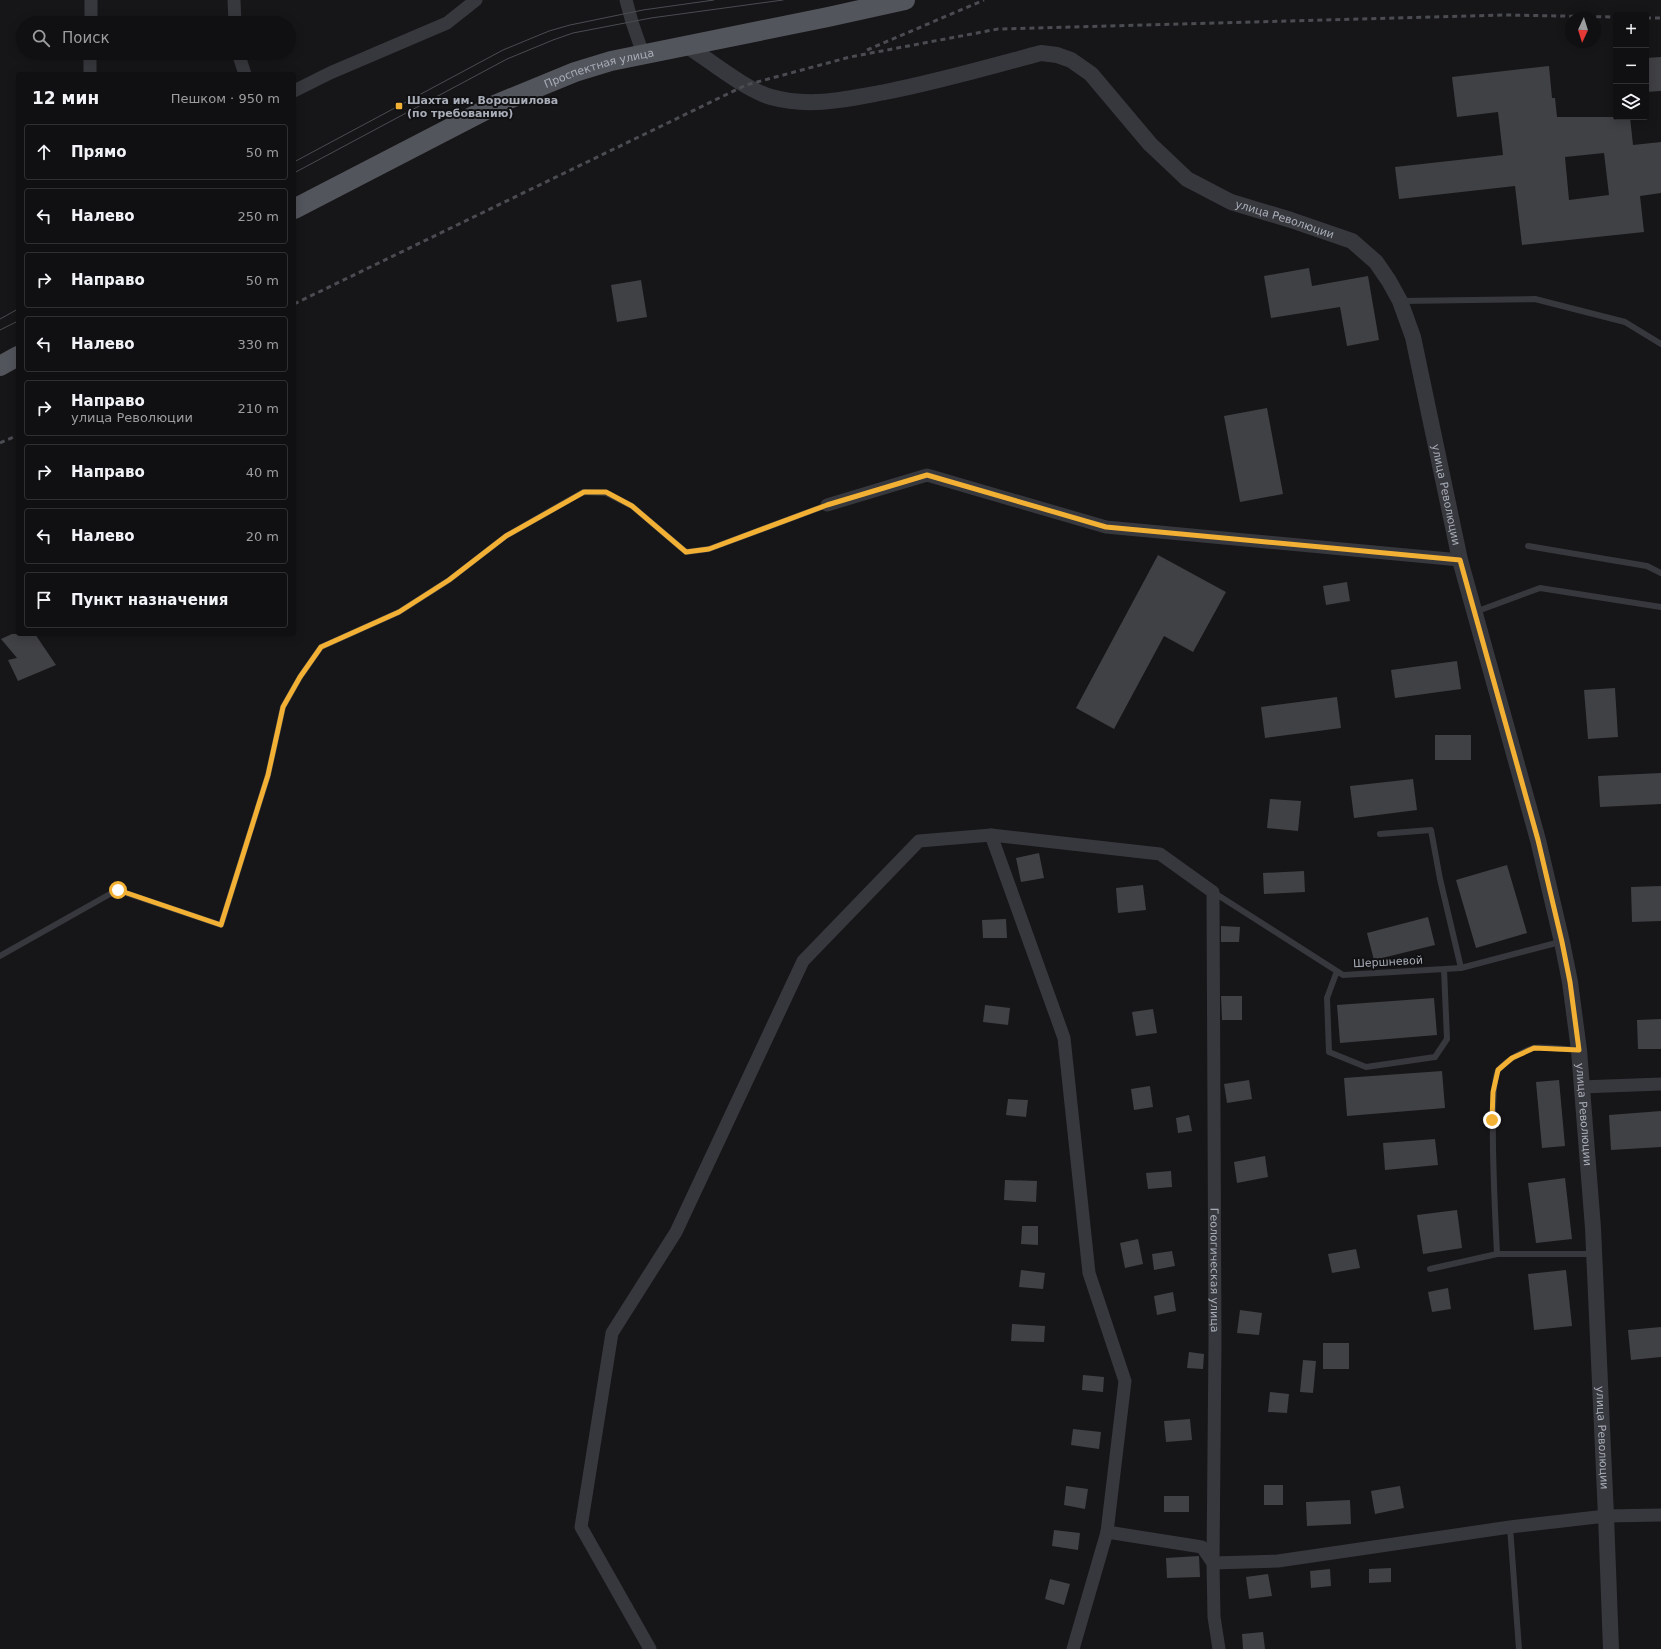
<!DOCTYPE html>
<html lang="ru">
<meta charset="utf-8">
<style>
:root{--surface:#101012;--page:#19191b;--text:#f1f3f6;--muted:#9c9d9f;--line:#303032}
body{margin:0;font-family:"DejaVu Sans",sans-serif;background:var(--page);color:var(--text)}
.controls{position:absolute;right:12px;top:12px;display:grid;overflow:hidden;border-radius:4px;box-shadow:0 2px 10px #0003}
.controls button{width:36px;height:36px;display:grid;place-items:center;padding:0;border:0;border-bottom:1px solid var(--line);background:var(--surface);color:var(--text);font:20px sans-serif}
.compass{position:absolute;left:1565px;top:12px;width:36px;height:36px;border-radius:50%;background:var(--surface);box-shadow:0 2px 10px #0003;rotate:184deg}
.stop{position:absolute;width:12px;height:12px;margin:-9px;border:3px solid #f2b134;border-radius:50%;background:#fff}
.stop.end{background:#f2b134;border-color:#fff;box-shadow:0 1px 4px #0008}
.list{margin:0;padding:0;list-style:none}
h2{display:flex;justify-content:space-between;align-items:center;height:52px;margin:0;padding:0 16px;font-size:17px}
h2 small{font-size:13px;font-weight:400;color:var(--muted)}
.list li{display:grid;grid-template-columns:26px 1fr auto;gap:12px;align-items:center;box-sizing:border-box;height:56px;margin:0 8px 8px;padding:0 8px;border:1px solid var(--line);border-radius:4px}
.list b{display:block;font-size:15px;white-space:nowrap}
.list p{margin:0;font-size:13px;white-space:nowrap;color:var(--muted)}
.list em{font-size:13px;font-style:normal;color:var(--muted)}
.icon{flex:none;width:22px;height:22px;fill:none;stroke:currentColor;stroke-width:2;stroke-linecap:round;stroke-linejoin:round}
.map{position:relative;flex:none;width:1661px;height:1649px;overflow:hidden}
.search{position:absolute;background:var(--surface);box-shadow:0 2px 10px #0003;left:16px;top:16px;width:280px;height:44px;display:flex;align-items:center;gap:10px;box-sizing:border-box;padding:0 14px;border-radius:22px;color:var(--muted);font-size:15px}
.panel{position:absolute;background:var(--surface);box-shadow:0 2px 10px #0003;left:16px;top:72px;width:280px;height:564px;border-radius:4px}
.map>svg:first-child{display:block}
.building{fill:#404145;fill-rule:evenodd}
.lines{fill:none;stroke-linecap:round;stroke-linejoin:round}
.service{stroke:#37383d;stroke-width:6}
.minor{stroke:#37383d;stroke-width:13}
.tertiary{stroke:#37383d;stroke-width:16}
.primary{stroke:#53555c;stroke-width:20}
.tram{stroke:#4a4c52;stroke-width:1}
.rail{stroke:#4a4c52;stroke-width:3;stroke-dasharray:5 4;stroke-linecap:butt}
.route{stroke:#f2b134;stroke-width:5}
.poi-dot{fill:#f2b134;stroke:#111113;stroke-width:1.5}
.labels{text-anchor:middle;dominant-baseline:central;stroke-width:4;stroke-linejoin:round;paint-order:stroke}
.street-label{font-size:11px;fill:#a8adb8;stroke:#111113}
.poi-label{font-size:11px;font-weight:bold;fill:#a8adb8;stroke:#111113;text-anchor:start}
</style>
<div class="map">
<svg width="1661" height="1649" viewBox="0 0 1661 1649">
<rect width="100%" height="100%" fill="#161618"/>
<path class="building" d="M 1661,57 L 1661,91 L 1646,92 L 1646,58 Z
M 1549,66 L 1552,98 L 1555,98 L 1557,117 L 1630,117 L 1633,145 L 1661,142 L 1661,193 L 1640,196 L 1644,232 L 1522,245 L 1515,186 L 1399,199 L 1395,167 L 1503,155 L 1498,112 L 1457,117 L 1452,77 ZM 1604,153 L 1609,195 L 1569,200 L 1565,157 Z
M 1309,268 L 1312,286 L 1368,276 L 1379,340 L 1347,346 L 1340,307 L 1271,318 L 1264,276 Z
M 641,280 L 647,317 L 617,322 L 611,285 Z
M 1267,408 L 1283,494 L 1240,502 L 1224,416 Z
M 1158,555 L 1226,592 L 1193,652 L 1164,636 L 1114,729 L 1076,708 Z
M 1347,582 L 1350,601 L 1326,605 L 1323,586 Z
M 12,634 L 35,634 L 56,665 L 18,681 L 8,660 L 17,658 L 1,639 Z
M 1457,661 L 1461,689 L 1395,698 L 1391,670 Z
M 1615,688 L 1618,737 L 1588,739 L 1584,690 Z
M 1337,697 L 1341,728 L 1265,738 L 1261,707 Z
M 1435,735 L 1471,735 L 1471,760 L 1435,760 Z
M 1661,773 L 1661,804 L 1600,807 L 1598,776 Z
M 1413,779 L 1417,810 L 1354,818 L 1350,786 Z
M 1270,799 L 1301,801 L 1298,831 L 1267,828 Z
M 1039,853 L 1044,878 L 1021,882 L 1016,858 Z
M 1507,865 L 1527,933 L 1476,948 L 1456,880 Z
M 1304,871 L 1305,892 L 1264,894 L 1263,873 Z
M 1143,885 L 1146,910 L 1118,913 L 1116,888 Z
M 1661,886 L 1661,921 L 1632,922 L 1631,887 Z
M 1428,917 L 1435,945 L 1374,960 L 1367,933 Z
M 1006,919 L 1007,938 L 983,938 L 982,920 Z
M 1221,926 L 1240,927 L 1239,942 L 1221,942 Z
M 1221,996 L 1242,996 L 1242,1020 L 1222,1020 Z
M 1434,998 L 1437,1035 L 1340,1043 L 1337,1005 Z
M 985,1005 L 1010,1008 L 1008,1025 L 983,1022 Z
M 1153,1009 L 1157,1033 L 1136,1036 L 1132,1012 Z
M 1661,1019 L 1661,1049 L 1638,1049 L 1637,1020 Z
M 1442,1071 L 1445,1108 L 1347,1116 L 1344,1078 Z
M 1249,1080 L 1252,1099 L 1227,1103 L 1224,1084 Z
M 1559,1080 L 1565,1146 L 1542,1148 L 1536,1082 Z
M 1150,1086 L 1153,1107 L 1134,1110 L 1131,1089 Z
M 1008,1099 L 1028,1100 L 1026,1117 L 1006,1115 Z
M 1661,1111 L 1661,1147 L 1611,1150 L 1609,1115 Z
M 1189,1115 L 1192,1131 L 1178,1133 L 1176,1118 Z
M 1435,1139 L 1438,1165 L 1385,1170 L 1383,1143 Z
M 1265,1156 L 1268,1177 L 1237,1183 L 1234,1162 Z
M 1171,1171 L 1172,1187 L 1148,1189 L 1146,1173 Z
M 1565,1178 L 1572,1239 L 1536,1243 L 1528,1183 Z
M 1005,1180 L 1037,1181 L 1036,1202 L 1004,1200 Z
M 1457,1210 L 1462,1248 L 1423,1254 L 1417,1215 Z
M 1022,1226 L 1038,1226 L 1038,1245 L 1021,1244 Z
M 1138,1239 L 1143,1264 L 1125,1268 L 1120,1243 Z
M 1356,1249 L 1360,1268 L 1332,1273 L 1328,1254 Z
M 1172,1251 L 1175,1266 L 1154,1270 L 1152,1254 Z
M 1021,1270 L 1045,1273 L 1043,1289 L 1019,1287 Z
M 1566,1270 L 1572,1326 L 1534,1330 L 1528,1274 Z
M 1448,1288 L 1451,1309 L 1432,1312 L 1428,1292 Z
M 1173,1292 L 1176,1311 L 1157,1315 L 1154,1296 Z
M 1240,1310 L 1262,1313 L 1259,1335 L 1237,1333 Z
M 1012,1324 L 1045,1326 L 1044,1342 L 1011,1341 Z
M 1661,1327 L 1661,1357 L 1631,1360 L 1628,1330 Z
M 1323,1343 L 1349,1343 L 1349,1369 L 1323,1369 Z
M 1189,1352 L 1204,1354 L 1203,1369 L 1187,1368 Z
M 1303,1360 L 1316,1361 L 1313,1393 L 1300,1392 Z
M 1083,1375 L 1104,1377 L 1103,1392 L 1082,1390 Z
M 1270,1392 L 1289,1394 L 1287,1413 L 1268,1412 Z
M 1190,1419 L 1192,1440 L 1166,1442 L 1164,1421 Z
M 1073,1429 L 1101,1432 L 1099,1449 L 1071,1445 Z
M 1264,1485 L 1283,1485 L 1283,1505 L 1264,1505 Z
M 1066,1486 L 1088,1489 L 1085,1509 L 1064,1505 Z
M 1400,1486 L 1404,1508 L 1375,1514 L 1371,1491 Z
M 1164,1496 L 1189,1496 L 1189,1512 L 1164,1512 Z
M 1350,1500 L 1351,1524 L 1307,1526 L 1306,1502 Z
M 1054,1530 L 1080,1533 L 1078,1550 L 1052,1546 Z
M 1199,1556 L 1200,1577 L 1167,1578 L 1166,1558 Z
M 1391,1568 L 1391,1582 L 1369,1583 L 1369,1569 Z
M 1330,1569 L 1331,1586 L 1311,1588 L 1310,1571 Z
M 1268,1574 L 1272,1596 L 1249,1599 L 1246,1577 Z
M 1050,1579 L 1070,1584 L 1064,1605 L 1045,1599 Z
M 1263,1632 L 1265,1649 L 1243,1649 L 1242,1634 Z"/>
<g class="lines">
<path class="service" d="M 1401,301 L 1535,299 L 1625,322 L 1661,344
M 1528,546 L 1647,566 L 1661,573
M 1475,612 L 1540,588 L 1661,607
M 1380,834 L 1431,830 L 1440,879 L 1461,968
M 1213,892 L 1343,975 L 1461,968 L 1560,942
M 0,956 L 117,890 L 221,925 L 268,775 L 283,707 L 300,677 L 321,647 L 399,612 L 449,580 L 506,536 L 583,492 L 606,493 L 632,506 L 686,552 L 709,549 L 827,505
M 1337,971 L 1327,998 L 1329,1052 L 1366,1067 L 1435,1057 L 1447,1039 L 1444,969
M 1579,1050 C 1568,1050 1542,1046 1533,1048 C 1522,1052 1508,1060 1499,1069 C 1487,1081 1496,1228 1497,1254 L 1593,1254
M 1430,1269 L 1497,1254
M 1510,1527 L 1519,1649"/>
<g class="minor">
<path d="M 234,0 L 235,23"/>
<path d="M 626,0 L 632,22 L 643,54"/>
<path d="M 91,23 L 91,0"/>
<path d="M 238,53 L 245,74"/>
<path d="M 90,74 L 90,53"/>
<path d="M 294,91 L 330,73 L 447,23 L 476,0"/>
<path d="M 827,505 L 927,475 L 1106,527 L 1460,560"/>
<path d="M 991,835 L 1064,1038 L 1089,1273 L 1125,1381 L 1107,1532 L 1202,1547 L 1213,1563 L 1278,1561 L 1510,1527 L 1606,1516 L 1661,1515"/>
<path d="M 1581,1087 L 1661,1084"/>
<path id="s1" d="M 650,1649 L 581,1527 L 612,1333 L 676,1232 L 803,961 L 919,841 L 991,835 L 1160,854 L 1213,892 L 1215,1341 L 1213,1563 L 1214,1617 L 1219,1649"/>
<path d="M 1073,1649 L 1107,1532"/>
</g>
<path class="tertiary" id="s2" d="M 686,45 C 709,60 746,90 771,97 C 810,108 847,99 885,92 C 937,82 989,67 1041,53 L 1057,55 L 1071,60 L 1091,74 L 1150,144 L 1187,179 L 1231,202 L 1291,220 L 1352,241 L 1376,262 L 1389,281 L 1400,301 L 1413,337 L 1460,560 L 1538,840 L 1562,942 L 1570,982 L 1579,1050 L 1593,1228 L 1606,1516 L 1611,1649"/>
<g class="primary">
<path id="s3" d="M 294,209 L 497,104 L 575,72 L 611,61 L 828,17 L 905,0"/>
<path d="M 0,366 L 18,356"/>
</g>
<path class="tram" d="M 294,162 L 503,50 L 549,31 L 570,25 L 643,10 L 714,0
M 294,173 L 507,59 L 553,40 L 573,33 L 651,18 L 783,0
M 0,319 L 18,309
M 0,330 L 18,321"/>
<path class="rail" d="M 1646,18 L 1661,18
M 867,50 L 984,0
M 294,304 L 746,85 L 850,57 L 998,29 L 1506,15 L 1616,17
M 0,443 L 18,435"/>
</g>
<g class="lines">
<path class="route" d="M 118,890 L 221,925 L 268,775 L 283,707 L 300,677 L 321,647 L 399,612 L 449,580 L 506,536 L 584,492 L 606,492 L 632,506 L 686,552 L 709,549 L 827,505 L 927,475 L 1106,527 L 1460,560 L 1538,840 L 1562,942 L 1570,982 L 1579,1050 L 1534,1048 L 1512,1058 L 1498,1070 L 1493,1092 L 1492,1120"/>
</g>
<rect class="poi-dot" x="395" y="102" width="8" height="8" rx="2"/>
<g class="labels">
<g class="street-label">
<text stroke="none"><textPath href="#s3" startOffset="337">Проспектная улица</textPath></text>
<text stroke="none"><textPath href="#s2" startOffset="680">улица Революции</textPath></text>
<text stroke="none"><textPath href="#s2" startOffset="1028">улица Революции</textPath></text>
<text transform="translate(1388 962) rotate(-3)">Шершневой</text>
<text stroke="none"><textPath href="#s2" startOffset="1664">улица Революции</textPath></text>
<text stroke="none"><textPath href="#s1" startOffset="1608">Геологическая улица</textPath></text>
<text stroke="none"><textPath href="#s2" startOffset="1988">улица Революции</textPath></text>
</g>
<g class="poi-label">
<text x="407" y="100">Шахта им. Ворошилова<tspan x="407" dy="13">(по требованию)</tspan></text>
</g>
</g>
</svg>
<div class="controls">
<button>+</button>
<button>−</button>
<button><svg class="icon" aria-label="layers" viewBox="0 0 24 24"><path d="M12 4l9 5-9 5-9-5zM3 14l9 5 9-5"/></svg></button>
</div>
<svg class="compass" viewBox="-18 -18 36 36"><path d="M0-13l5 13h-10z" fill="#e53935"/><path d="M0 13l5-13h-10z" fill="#9c9d9f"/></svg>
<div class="stop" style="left:118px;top:890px"></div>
<div class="stop end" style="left:1492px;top:1120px"></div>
<div class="search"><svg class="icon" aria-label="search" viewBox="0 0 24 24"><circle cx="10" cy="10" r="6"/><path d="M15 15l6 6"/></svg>Поиск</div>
<section class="panel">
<h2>12 мин<small>Пешком · 950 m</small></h2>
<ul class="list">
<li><svg class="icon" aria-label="ahead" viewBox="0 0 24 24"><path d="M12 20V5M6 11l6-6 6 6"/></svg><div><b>Прямо</b></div><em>50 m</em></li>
<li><svg class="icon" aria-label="left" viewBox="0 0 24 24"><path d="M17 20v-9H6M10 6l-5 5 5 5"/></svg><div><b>Налево</b></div><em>250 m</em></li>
<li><svg class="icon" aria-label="right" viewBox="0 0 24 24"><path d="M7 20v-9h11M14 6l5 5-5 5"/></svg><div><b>Направо</b></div><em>50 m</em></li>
<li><svg class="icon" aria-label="left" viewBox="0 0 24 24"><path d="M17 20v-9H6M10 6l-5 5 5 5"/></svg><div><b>Налево</b></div><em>330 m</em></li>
<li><svg class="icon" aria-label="right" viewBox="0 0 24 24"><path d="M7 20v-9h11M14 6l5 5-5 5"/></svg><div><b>Направо</b><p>улица Революции</p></div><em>210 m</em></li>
<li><svg class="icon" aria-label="right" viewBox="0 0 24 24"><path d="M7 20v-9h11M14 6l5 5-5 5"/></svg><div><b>Направо</b></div><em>40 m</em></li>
<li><svg class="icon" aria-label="left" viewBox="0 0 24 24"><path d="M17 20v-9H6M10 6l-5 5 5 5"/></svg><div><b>Налево</b></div><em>20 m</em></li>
<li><svg class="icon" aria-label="arrive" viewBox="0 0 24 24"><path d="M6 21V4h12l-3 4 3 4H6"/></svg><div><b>Пункт назначения</b></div></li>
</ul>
</section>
</div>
